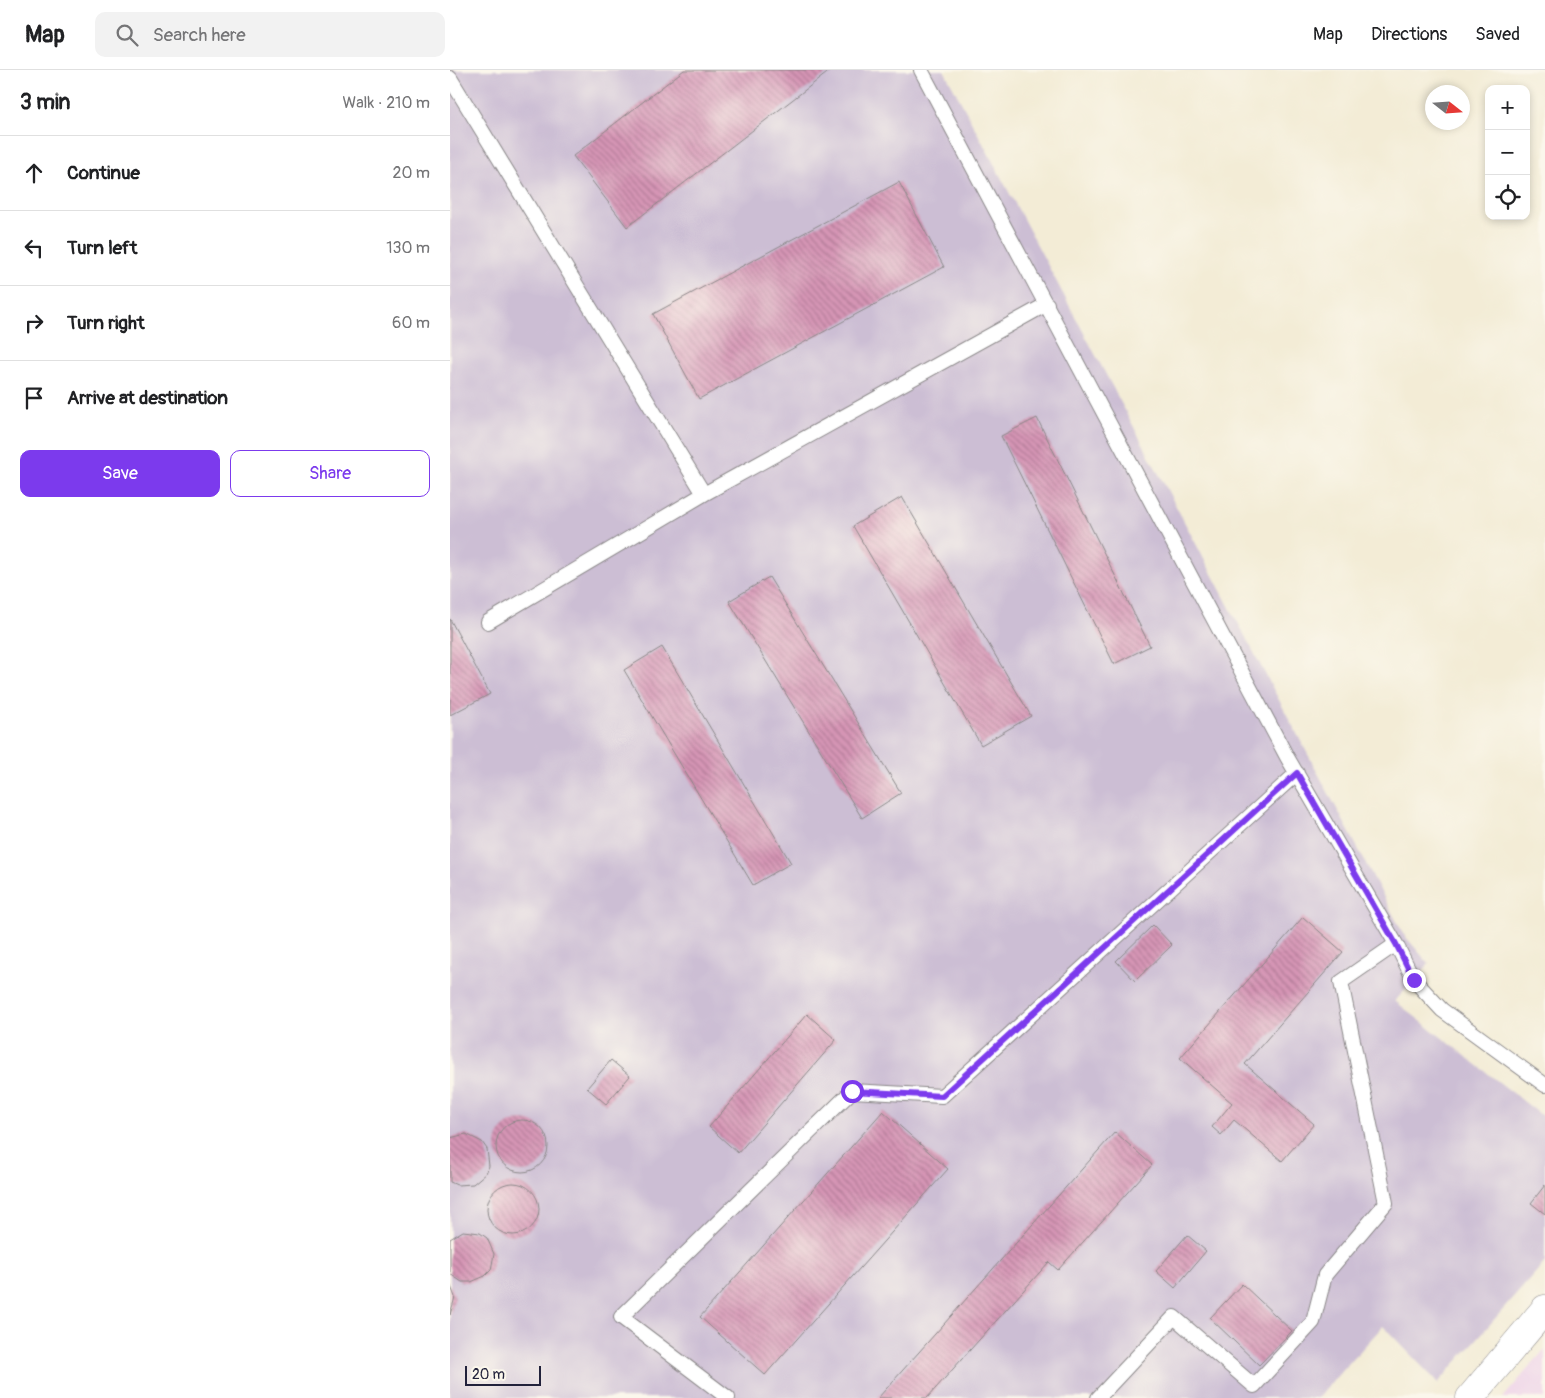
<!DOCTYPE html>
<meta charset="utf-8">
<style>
:root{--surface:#fff;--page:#f2f2f2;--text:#202124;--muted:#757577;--line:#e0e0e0;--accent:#7c3aed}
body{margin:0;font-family:Pangolin,sans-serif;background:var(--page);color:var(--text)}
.controls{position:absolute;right:15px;top:15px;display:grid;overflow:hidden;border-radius:10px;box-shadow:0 2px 8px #0003}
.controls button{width:45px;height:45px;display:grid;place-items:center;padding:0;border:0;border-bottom:1px solid var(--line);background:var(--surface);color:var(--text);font:25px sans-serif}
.compass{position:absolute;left:975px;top:15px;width:45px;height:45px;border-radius:50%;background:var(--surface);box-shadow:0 2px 8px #0003;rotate:107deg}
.scale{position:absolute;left:15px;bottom:12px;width:76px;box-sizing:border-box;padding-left:5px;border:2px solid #22223b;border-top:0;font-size:14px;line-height:18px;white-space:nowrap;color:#22223b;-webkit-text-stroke:4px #fbf7ec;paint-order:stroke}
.stop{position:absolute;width:15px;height:15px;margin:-11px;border:4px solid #7c3aed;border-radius:50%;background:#fff}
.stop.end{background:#7c3aed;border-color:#fff;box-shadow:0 1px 5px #0008}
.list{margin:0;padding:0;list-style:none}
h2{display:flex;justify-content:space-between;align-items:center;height:65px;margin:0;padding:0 20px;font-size:21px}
h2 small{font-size:16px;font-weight:400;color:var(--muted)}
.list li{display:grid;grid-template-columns:32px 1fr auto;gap:15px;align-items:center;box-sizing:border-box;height:75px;padding:0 20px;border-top:1px solid var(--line)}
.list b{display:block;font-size:19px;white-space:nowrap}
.list em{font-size:16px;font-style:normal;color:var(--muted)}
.actions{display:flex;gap:10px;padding:15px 20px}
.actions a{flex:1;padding:11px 0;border:1px solid var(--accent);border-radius:10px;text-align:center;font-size:18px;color:var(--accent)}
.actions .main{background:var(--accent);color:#fff}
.icon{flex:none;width:28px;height:28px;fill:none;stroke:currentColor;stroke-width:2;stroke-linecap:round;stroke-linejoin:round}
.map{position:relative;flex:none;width:1095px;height:1328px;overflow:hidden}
header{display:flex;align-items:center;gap:30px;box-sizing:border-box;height:70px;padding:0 25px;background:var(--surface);border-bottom:1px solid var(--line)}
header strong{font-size:24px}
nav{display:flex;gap:28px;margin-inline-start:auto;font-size:18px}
.search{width:350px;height:45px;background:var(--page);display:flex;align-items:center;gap:12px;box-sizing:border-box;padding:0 18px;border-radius:10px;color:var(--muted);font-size:19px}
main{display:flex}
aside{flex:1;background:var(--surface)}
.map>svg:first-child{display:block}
.built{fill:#edd0e8}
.industrial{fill:#ccbed4}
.building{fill:url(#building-back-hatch)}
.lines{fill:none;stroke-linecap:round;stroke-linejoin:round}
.service-casing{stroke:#8a8788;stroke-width:16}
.tertiary-casing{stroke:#8a8788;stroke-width:29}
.service{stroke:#fff;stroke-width:14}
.tertiary{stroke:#fff;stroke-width:28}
.route{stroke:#7c3aed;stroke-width:6}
</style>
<header>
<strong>Map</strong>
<div class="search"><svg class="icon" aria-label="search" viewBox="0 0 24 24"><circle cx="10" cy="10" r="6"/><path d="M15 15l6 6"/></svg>Search here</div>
<nav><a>Map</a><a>Directions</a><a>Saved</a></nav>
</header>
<main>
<aside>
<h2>3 min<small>Walk · 210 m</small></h2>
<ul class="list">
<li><svg class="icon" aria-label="ahead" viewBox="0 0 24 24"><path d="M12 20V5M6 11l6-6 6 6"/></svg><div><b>Continue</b></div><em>20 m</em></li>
<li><svg class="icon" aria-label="left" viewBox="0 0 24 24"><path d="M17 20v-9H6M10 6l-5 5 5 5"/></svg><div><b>Turn left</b></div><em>130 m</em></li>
<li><svg class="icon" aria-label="right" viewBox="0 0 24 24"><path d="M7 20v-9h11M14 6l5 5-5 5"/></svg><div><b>Turn right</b></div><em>60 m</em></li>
<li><svg class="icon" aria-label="arrive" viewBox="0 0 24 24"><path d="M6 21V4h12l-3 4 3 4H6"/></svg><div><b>Arrive at destination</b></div></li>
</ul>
<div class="actions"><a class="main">Save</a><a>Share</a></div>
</aside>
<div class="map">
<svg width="1095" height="1328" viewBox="0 0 1095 1328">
<defs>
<pattern id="building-back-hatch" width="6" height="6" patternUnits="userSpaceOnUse" patternTransform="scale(1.25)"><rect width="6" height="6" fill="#d695b5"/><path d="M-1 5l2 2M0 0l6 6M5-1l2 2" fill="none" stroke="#ad7994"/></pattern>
</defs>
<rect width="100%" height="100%" fill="#fbf7ec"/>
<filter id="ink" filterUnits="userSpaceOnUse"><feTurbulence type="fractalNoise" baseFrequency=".02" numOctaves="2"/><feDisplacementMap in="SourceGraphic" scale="10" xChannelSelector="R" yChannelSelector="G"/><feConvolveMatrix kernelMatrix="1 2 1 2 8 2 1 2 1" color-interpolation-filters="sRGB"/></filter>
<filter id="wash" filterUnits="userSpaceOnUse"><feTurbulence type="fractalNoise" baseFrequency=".0096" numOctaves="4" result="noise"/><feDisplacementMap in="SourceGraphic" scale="20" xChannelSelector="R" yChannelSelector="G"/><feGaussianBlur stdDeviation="1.12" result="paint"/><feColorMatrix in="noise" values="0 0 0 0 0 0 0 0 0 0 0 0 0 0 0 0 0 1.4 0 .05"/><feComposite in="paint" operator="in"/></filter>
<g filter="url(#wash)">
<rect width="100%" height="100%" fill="#f3ecd6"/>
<path class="built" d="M 1095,1279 L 1095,1328 L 1053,1328 Z"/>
<path class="industrial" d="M 0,0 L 494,0 L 954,865 L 979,894 L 945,931 L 1095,1048 L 1095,1192 L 988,1313 L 933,1256 L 867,1328 L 0,1328 Z"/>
<g id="blocks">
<path class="building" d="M 234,0 L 381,0 L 177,157 L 123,86 Z
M 449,112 L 494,197 L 249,329 L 203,244 Z
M 587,348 L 700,576 L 664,594 L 551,366 Z
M 452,427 L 581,646 L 531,675 L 403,456 Z
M 319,507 L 451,723 L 412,748 L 279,531 Z
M 0,549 L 40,624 L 0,645 Z
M 212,577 L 341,793 L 303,815 L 174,600 Z
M 853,847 L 893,882 L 795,994 L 864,1054 L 832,1091 L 784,1050 L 771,1065 L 762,1057 L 782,1033 L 730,988 Z
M 703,855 L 722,875 L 685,911 L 666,891 Z
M 357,944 L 386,970 L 288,1083 L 259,1057 Z
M 161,990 L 180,1006 L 156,1034 L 137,1018 Z
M 433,1041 L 498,1099 L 315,1305 L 250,1247 Z
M46 1076a26 26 0 1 1 52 0a26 26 0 1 1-52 0Z
M 665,1062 L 702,1095 L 608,1200 L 599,1192 L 477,1328 L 428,1328 Z
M 16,1064 L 32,1072 L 37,1079 L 39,1096 L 36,1103 L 23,1114 L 7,1115 L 0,1112 L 0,1068 Z
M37 1139a26 26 0 1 1 52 0a26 26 0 1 1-52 0Z
M 1095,1115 L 1095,1144 L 1081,1133 Z
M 13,1161 L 30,1163 L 37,1168 L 44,1184 L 41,1200 L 35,1206 L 21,1212 L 12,1212 L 0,1204 L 0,1169 Z
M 737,1165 L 756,1181 L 725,1218 L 706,1201 Z
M 0,1214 L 5,1227 L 0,1245 Z
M 792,1214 L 842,1261 L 809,1295 L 760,1248 Z"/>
</g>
</g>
<g filter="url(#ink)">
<use href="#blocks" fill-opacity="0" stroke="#8a8788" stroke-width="1"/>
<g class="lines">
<g class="service-casing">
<path id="service" d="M 471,0 L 837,687 L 946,874 L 964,910 L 992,940 L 1095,1015
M 0,8 L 254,424
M 38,552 L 254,424 L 597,234
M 278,1328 L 171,1247 L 402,1021 L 492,1026 L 847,703
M 648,1328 L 724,1247 L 804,1316 L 863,1252 L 875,1205 L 936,1133 L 891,912 L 946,874"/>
</g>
<g class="tertiary-casing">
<path id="tertiary" d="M 1020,1328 L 1095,1239"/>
</g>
<use href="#service" class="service"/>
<use href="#tertiary" class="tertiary"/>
</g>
</g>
<g class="lines" filter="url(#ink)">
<path class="route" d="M 402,1021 L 492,1026 L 847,703 L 946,874 L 964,910"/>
</g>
</svg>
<div class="controls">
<button>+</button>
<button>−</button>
<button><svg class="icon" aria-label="locate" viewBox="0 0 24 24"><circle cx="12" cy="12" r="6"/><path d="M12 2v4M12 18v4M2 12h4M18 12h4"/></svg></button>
</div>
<svg class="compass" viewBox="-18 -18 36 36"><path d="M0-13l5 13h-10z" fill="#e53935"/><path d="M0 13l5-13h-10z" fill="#757577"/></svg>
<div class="scale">20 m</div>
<div class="stop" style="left:402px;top:1021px"></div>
<div class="stop end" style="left:964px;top:910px"></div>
</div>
</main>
